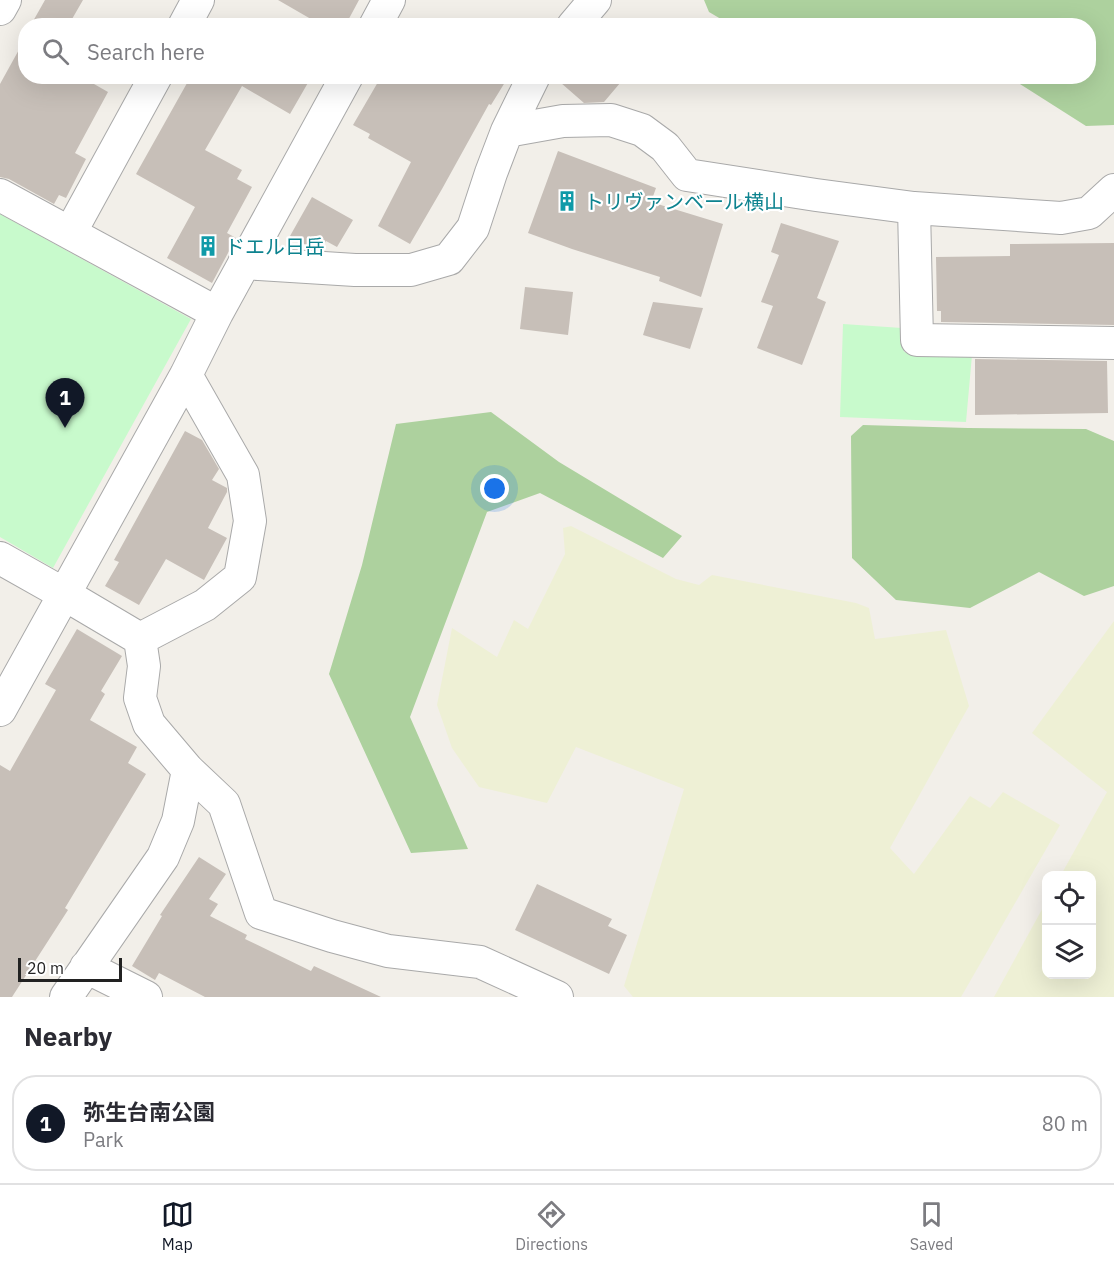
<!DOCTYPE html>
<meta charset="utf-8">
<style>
:root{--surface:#fff;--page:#f2f2f3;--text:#2b2b33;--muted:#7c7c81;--line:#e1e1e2;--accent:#111827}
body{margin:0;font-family:"IBM Plex Sans","Noto Sans JP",sans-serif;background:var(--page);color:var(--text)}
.controls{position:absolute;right:18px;bottom:18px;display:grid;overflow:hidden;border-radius:12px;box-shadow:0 6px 24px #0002}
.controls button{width:54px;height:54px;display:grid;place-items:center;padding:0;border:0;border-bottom:2px solid var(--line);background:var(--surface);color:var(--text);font:30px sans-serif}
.scale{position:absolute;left:18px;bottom:15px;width:104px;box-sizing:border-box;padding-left:6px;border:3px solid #222;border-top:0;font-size:16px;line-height:21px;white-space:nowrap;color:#222;-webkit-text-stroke:4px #fff;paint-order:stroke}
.you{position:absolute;left:495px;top:489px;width:21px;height:21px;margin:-15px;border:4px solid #fff;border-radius:50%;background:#1a73e8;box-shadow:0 0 0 9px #1a73e833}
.badge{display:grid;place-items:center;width:39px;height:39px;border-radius:50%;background:var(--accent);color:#fff;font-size:20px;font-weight:700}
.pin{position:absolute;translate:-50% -50px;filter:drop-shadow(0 2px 3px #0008)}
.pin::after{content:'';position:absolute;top:32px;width:21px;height:18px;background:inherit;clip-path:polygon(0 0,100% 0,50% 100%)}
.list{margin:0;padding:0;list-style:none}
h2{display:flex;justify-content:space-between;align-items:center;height:78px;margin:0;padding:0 24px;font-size:26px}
h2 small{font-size:20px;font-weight:400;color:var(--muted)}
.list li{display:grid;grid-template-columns:39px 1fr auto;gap:18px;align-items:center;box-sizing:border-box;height:96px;margin:0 12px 12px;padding:0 12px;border:2px solid var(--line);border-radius:24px}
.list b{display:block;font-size:22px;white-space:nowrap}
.list p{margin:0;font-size:20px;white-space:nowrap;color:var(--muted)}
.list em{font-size:20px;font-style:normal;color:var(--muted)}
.icon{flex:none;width:33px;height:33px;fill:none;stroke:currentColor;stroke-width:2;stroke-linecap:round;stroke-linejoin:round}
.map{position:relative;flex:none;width:1114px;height:997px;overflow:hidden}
.search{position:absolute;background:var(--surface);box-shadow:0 6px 24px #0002;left:18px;right:18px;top:18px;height:66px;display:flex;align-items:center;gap:15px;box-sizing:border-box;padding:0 21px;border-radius:24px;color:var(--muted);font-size:22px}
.sheet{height:186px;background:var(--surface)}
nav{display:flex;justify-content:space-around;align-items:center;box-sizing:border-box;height:84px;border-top:2px solid var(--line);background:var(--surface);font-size:16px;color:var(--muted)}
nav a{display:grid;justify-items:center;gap:3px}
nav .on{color:var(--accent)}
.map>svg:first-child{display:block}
.farmland{fill:#eef0d5}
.forest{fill:#add19e}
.park{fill:#c8facc}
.building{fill:#c7bfb8}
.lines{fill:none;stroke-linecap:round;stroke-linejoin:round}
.minor-casing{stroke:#a9a9a9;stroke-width:34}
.minor{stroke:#fff;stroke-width:32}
.labels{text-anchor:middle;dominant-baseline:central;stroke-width:4.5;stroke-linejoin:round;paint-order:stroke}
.culture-label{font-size:20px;fill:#0d838f;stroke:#fff;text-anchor:start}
</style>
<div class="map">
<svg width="1114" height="997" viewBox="0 0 1114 997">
<rect width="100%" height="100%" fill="#f2efe9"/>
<path class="farmland" d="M 571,526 L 676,579 L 699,585 L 712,575 L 856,603 L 869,608 L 875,639 L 946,630 L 969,706 L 890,848 L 914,874 L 970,796 L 990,808 L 1003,792 L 1060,825 L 961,997 L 633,997 L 624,986 L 684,789 L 576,747 L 547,803 L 479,787 L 452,748 L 437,705 L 452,628 L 497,657 L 514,620 L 528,629 L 565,554 L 563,528 Z
M 1114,621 L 1114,997 L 994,997 L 1046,902 L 1046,974 L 1092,974 L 1092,876 L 1061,875 L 1107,792 L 1032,733 Z"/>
<path class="forest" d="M 704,0 L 1114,0 L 1114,125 L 1086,126 L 1009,77 L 1088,76 L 1088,26 L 731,25 L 709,12 Z
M 491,412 L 559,462 L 682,536 L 663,558 L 540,493 L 487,512 L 410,717 L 468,849 L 411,853 L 329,674 L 362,565 L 396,424 Z
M 863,425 L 968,428 L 1086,429 L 1114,441 L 1114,586 L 1084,596 L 1039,572 L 970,608 L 896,600 L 852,558 L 851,436 Z"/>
<path class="park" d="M 0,214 L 191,319 L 53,568 L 0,537 Z
M 843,324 L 902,328 L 904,352 L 972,355 L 966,422 L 840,417 Z"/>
<path class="building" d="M 45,0 L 83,0 L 68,26 L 32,26 L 32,23 Z
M 278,0 L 359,0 L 345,26 L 323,26 Z
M 26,37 L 26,76 L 80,76 L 108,92 L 75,153 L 86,159 L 66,198 L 59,195 L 54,204 L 9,179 L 0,177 L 0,84 Z
M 191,76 L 301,76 L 309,81 L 290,114 L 242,86 L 205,150 L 242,170 L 237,179 L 252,187 L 227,233 L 236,238 L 212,283 L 167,258 L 195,207 L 136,174 Z
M 384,76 L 504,76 L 507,79 L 491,105 L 489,104 L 442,189 L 410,244 L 378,226 L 411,162 L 368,138 L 370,134 L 353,125 L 378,82 L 380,83 Z
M 553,76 L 626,76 L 604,102 L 584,103 Z
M 558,151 L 656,188 L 651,202 L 723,224 L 701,297 L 659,281 L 660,277 L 572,249 L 528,233 Z
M 312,197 L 353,220 L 337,247 L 326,241 L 321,250 L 313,249 L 290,236 Z
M 781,223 L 839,241 L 817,298 L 826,302 L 802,365 L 757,348 L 773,306 L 761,302 L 779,255 L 771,252 Z
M 1114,243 L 1114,325 L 941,322 L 941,311 L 937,311 L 936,257 L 1010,256 L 1010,244 Z
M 525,287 L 573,292 L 568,335 L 520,329 Z
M 653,302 L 703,308 L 690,349 L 643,335 Z
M 975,359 L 1107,361 L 1108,413 L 975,415 Z
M 185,431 L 202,440 L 219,469 L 212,480 L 227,488 L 227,492 L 208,528 L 227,538 L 204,580 L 166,559 L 139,605 L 105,586 L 119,562 L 114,560 Z
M 77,629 L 122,656 L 101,691 L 105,694 L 90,720 L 137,747 L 128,763 L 146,774 L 65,908 L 68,910 L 12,997 L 0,997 L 0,765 L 10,771 L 56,690 L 45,684 Z
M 199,857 L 226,874 L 209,899 L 218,904 L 210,916 L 247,935 L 245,939 L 311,971 L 314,966 L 381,997 L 205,997 L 159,973 L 155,980 L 132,966 L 162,916 L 160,915 Z
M 537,884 L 612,919 L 608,926 L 627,935 L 609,974 L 515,930 Z"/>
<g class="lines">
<g class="minor-casing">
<path id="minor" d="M 0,9 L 5,0
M 184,26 L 198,0
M 375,26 L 389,0
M 573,26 L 595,0
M 507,131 L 563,121 L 611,120 L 642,130 L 665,147 L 687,175 L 816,195 L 914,208 L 917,340 L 1114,343
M 0,195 L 217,313
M 914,208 L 1061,218 L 1089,213 L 1114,190
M 70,233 L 156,76
M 244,263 L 355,270 L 411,270 L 449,259 L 473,228 L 491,173 L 507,131 L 534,76
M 0,558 L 64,594 L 140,639 L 144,666 L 140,698 L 149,724 L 188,770 L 224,804 L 261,913 L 332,936 L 388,951 L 480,962 L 557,997
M 140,639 L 205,605 L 240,577 L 250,521 L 243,475 L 186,375
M 0,710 L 186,375 L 217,313 L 347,76
M 86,967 L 146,997
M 66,997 L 163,857 L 178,821 L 188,770"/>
</g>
<use href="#minor" class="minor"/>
</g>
<defs>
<g id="building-bare" transform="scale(1.62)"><path d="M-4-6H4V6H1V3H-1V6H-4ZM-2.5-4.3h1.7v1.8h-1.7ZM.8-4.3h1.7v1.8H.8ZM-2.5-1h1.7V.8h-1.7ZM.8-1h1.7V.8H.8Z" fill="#0f9aa8" stroke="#fff" stroke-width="2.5" paint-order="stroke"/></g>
</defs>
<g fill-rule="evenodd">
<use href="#building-bare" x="567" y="201"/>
<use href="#building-bare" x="208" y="246"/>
</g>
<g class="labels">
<g class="culture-label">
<text x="584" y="201">トリヴァンベール横山</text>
<text x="225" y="246">ドエル日岳</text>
</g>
</g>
</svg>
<div class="controls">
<button><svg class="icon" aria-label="locate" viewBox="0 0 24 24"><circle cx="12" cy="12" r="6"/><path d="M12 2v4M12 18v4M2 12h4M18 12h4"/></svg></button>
<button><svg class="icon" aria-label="layers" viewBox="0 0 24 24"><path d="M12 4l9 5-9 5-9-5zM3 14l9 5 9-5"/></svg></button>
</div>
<div class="scale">20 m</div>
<div class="you"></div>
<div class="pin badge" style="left:65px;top:428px">1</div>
<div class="search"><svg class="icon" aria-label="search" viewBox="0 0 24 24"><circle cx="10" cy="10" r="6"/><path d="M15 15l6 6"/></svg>Search here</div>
</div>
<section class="sheet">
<h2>Nearby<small></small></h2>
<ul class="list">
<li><span class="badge">1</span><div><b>弥生台南公園</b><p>Park</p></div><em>80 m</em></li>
</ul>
</section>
<nav>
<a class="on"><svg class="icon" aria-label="map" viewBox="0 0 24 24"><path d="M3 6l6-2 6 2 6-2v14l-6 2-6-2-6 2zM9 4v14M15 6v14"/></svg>Map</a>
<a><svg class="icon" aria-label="directions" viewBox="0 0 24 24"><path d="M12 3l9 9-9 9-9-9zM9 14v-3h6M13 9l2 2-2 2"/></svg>Directions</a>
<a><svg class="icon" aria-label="saved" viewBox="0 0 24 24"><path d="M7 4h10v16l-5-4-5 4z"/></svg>Saved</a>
</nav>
